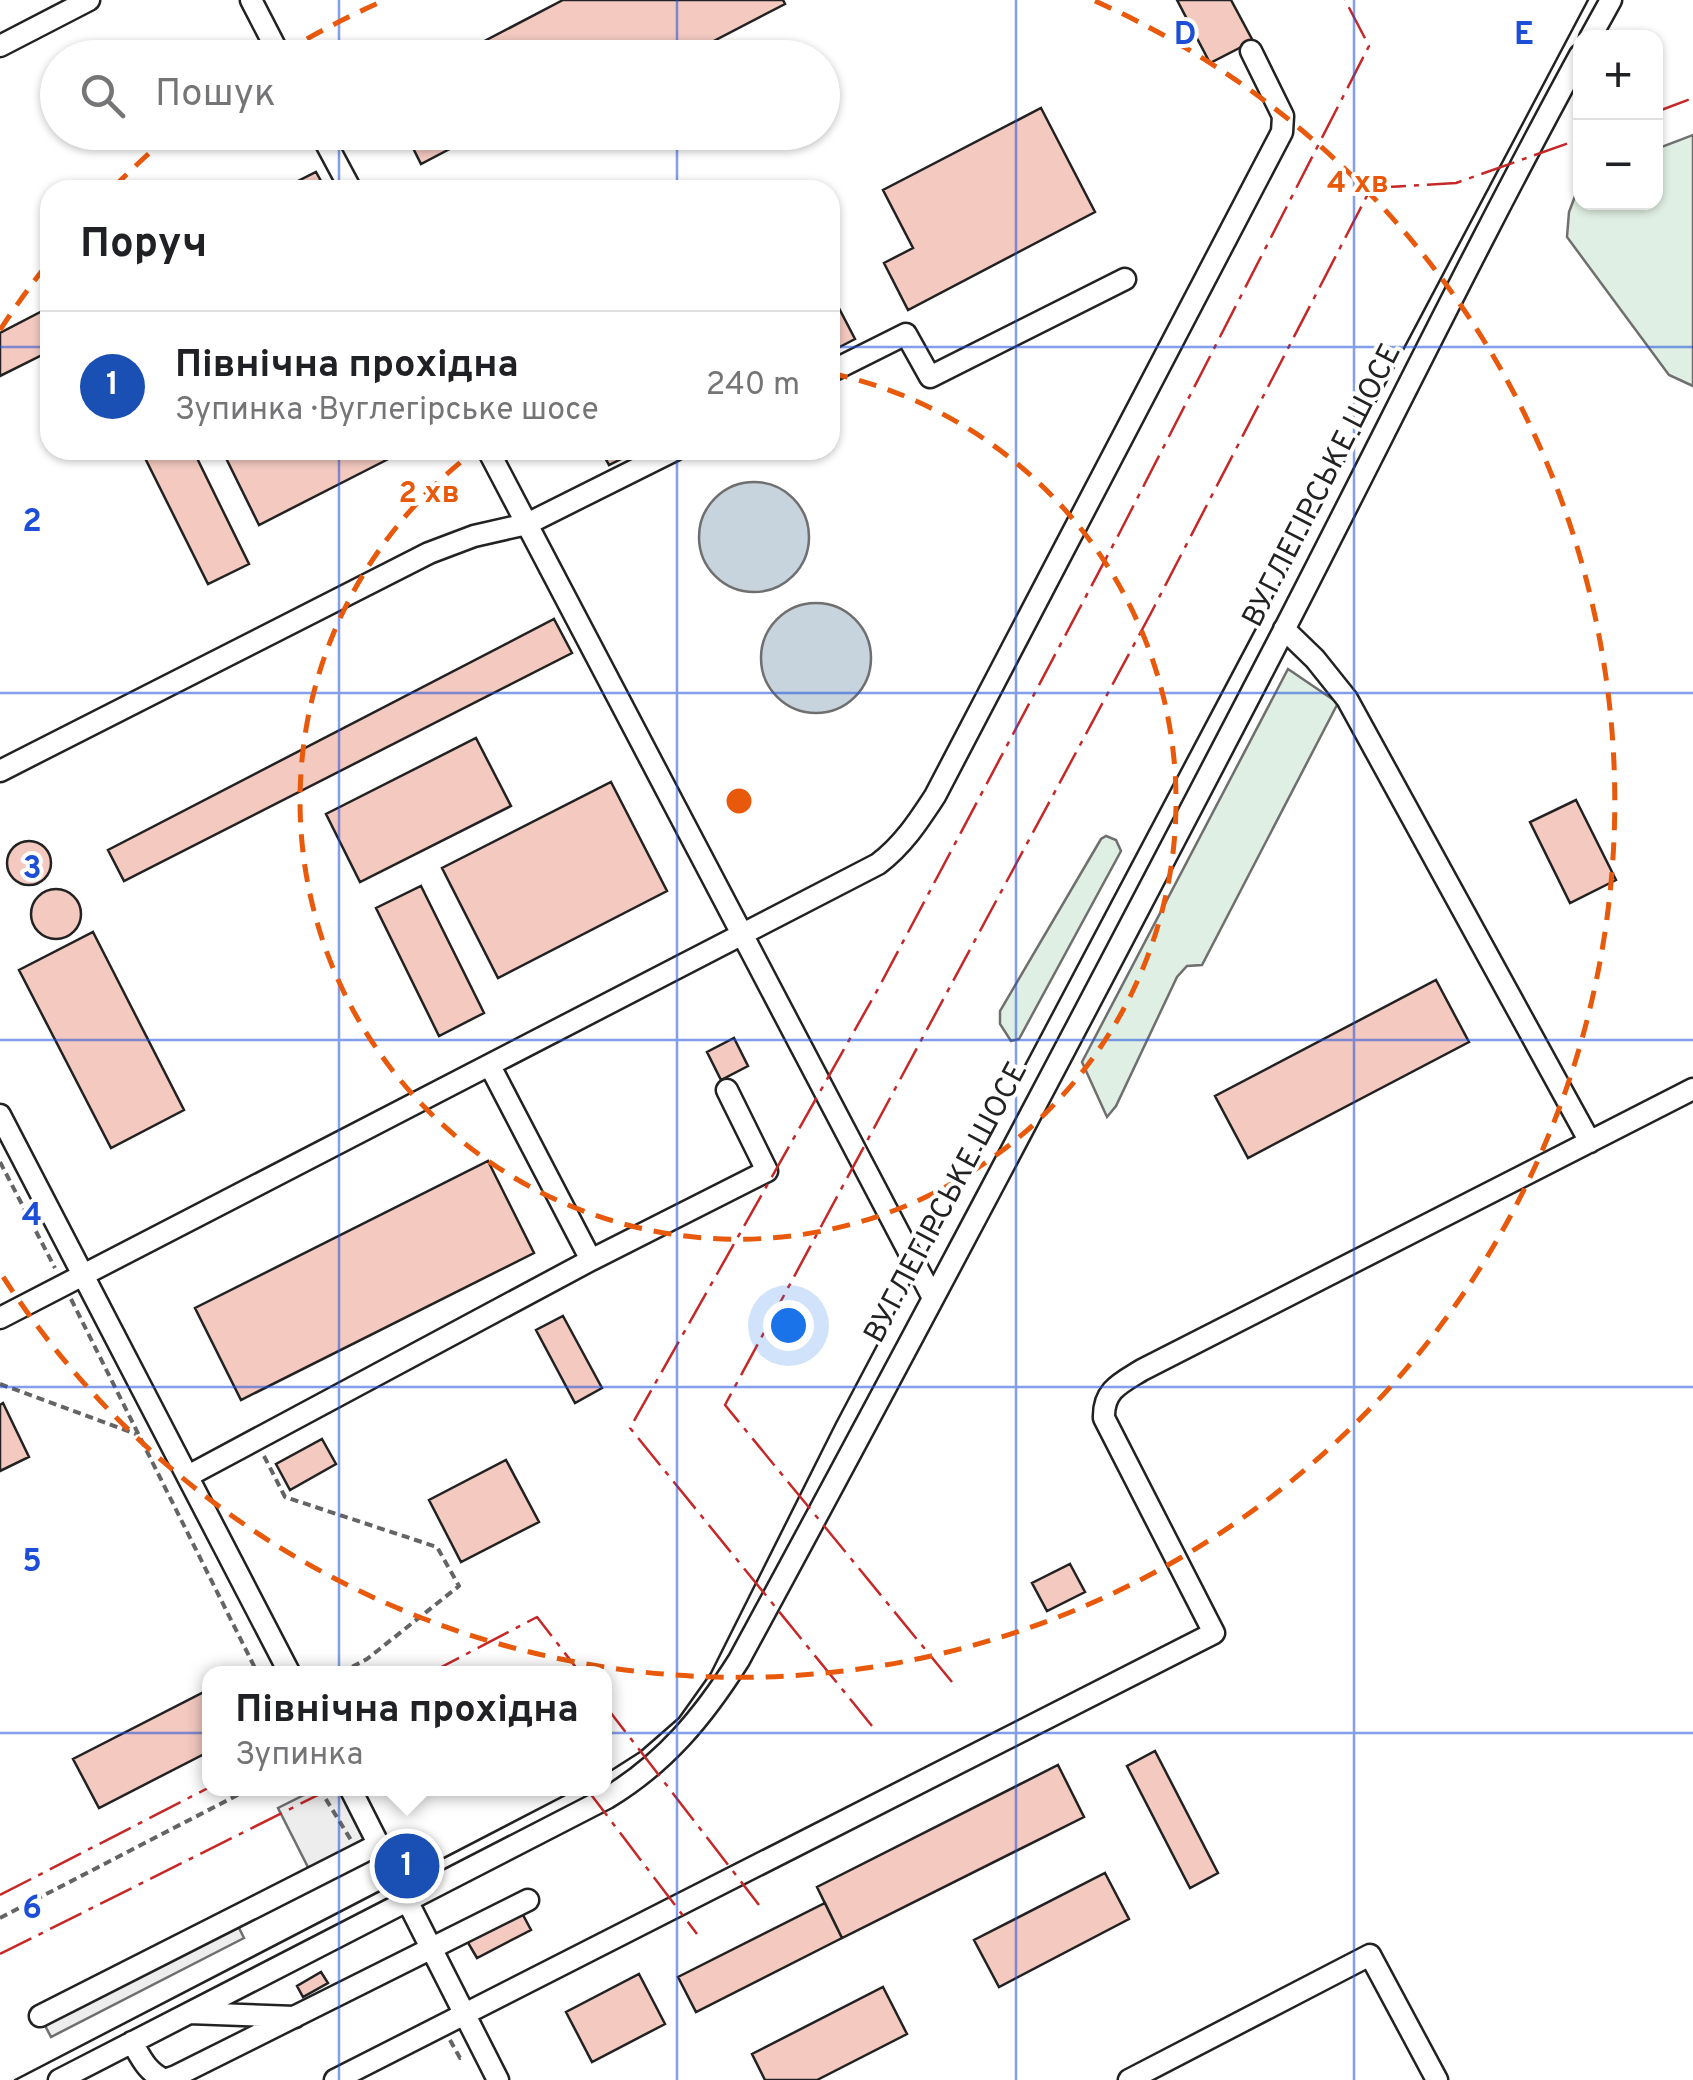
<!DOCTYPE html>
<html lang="uk">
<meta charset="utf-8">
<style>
:root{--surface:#fff;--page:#f6f6f6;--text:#202124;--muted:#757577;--line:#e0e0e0;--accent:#0f766e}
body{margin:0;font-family:Overpass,sans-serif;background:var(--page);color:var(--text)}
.controls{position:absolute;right:30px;top:30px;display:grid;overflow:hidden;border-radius:20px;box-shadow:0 2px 8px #0004}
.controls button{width:90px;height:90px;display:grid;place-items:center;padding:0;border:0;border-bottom:2px solid var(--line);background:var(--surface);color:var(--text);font:50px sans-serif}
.you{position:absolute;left:788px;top:1325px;width:35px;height:35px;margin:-25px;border:8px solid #fff;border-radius:50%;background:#1a73e8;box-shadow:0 0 0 15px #1a73e833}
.badge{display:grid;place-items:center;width:65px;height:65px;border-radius:50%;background:var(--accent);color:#fff;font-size:32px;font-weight:700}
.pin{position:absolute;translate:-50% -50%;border:5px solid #fff;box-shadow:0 2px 10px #0006}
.popup{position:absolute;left:202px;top:1666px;width:410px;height:130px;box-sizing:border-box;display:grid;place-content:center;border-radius:20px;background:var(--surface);filter:drop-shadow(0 2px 8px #0005);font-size:32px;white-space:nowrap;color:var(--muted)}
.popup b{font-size:38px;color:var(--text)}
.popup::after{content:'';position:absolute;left:50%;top:100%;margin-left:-20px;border:20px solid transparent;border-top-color:var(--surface)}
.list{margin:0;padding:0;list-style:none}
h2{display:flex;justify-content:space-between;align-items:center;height:130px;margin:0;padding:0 40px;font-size:42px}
h2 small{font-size:32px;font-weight:400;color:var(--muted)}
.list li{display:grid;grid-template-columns:65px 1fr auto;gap:30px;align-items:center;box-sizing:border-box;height:150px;padding:0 40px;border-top:2px solid var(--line)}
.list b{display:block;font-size:38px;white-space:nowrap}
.list p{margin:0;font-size:32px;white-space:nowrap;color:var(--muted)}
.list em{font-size:32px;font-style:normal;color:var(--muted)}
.icon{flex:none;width:55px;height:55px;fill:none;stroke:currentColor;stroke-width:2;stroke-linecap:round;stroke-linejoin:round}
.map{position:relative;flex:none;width:1693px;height:2080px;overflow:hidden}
.search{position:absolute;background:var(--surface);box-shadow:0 2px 8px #0004;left:40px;top:40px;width:800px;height:110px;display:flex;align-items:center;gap:25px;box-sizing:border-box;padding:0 35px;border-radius:55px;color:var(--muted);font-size:38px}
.panel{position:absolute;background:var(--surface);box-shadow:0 2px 8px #0004;left:40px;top:180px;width:800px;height:280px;border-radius:30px}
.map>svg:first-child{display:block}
.green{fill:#e0efe3;stroke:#6f6f6f;stroke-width:2.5}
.parking{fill:#ededed;stroke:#6f6f6f;stroke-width:2.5}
.water{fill:#c7d3dd;stroke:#6f6f6f;stroke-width:2.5}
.building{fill:#f3c9c0;stroke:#222;stroke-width:2.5}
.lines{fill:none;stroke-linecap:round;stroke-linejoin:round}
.minor-casing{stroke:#222;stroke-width:25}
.path{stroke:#646464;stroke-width:4;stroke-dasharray:8 5;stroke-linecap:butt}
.minor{stroke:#fff;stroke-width:20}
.tram{stroke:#222;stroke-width:2.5}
.power{stroke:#c62828;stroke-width:2.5;stroke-dasharray:35 8 5 8;stroke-linecap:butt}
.grid{fill:none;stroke:#1d4ed8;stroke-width:2.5;stroke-opacity:0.55}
.ring{fill:none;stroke:#e8590c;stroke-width:5;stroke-dasharray:18 12}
.labels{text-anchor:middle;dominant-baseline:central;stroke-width:8;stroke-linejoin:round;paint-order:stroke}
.street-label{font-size:30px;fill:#222;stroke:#fff}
.grid-label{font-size:32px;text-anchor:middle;font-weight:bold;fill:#1d4ed8;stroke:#fff;stroke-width:8;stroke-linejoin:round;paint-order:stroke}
.centre{fill:#e8590c;stroke:#fff;stroke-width:5}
.ring-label{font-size:30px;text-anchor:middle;font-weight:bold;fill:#e8590c;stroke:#fff;stroke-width:8;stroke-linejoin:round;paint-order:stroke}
</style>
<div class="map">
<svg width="1693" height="2080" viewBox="0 0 1693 2080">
<rect width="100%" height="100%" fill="#fff"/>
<path class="green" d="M 1693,135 L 1693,386 L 1669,375 L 1567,237 L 1569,212 L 1580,183 L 1580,202 L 1656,202 L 1656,149 Z
M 1288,669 L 1338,703 L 1202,965 L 1187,966 L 1177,977 L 1116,1106 L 1107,1117 L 1082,1062 Z
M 1106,836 L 1116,840 L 1121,851 L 1019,1039 L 1011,1041 L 1000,1024 L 1000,1011 L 1101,839 Z"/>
<path class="parking" d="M 316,1789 L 350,1789 L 379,1844 L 313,1877 L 278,1808 Z
M 233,1916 L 244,1938 L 51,2037 L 40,2016 Z"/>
<path class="water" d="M699 537a55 55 0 1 1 110 0a55 55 0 1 1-110 0Z
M761 658a55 55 0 1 1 110 0a55 55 0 1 1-110 0Z"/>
<path class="building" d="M 563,0 L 783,0 L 785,4 L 681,58 L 452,58 Z
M 1177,0 L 1231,0 L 1253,41 L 1210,63 Z
M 1041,108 L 1095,212 L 908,310 L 884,263 L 913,248 L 883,190 Z
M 405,132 L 482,132 L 421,164 Z
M 316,172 L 326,190 L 280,190 Z
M 830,291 L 855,339 L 830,352 Z
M 50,307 L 50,351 L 0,376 L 0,333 Z
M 151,450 L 193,450 L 249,564 L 208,584 L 143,454 Z
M 222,450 L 406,450 L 259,525 Z
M 601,450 L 639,450 L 609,465 Z
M 554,619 L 572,653 L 124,881 L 108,850 Z
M 476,738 L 511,806 L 360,882 L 326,814 Z
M 611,782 L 667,891 L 498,978 L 442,868 Z
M 1576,800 L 1616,880 L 1570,903 L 1530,822 Z
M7 863a22 22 0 1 1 44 0a22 22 0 1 1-44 0Z
M 421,886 L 484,1013 L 439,1036 L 376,908 Z
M31 914a25 25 0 1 1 50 0a25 25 0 1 1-50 0Z
M 93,932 L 184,1110 L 111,1148 L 19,970 Z
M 1436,980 L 1469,1042 L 1248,1158 L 1215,1096 Z
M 734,1038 L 748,1066 L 721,1080 L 707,1052 Z
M 488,1161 L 534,1253 L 241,1400 L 195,1308 Z
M 563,1316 L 602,1388 L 575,1403 L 536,1330 Z
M 3,1403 L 29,1457 L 0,1471 L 0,1405 Z
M 322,1439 L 336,1464 L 290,1490 L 276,1464 Z
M 506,1460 L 539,1522 L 461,1562 L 429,1500 Z
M 1070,1564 L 1085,1592 L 1047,1611 L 1032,1583 Z
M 204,1692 L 210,1702 L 210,1751 L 99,1808 L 73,1759 Z
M 1155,1751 L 1218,1873 L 1190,1888 L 1127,1766 Z
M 1058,1765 L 1084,1817 L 842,1938 L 817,1887 Z
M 1105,1873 L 1129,1919 L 999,1987 L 974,1940 Z
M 825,1903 L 842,1938 L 696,2012 L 678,1977 Z
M 522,1913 L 531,1930 L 477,1958 L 467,1941 Z
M 321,1972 L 328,1983 L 303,1997 L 297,1986 Z
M 639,1974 L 665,2024 L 592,2062 L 566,2012 Z
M 883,1987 L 907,2034 L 817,2080 L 765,2080 L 752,2054 Z"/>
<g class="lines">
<g class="minor-casing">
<path id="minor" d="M 251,0 L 281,58
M 1590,38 L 1611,0
M 0,46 L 89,0
M 320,132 L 351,190
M 830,372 L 906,334 L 930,377 L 1125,279
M 488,450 L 932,1296
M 1284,629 L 1315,659 L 1347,699 L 1590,1142
M 0,771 L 429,553 L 474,536 L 527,524 L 675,450
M 490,1066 L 591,1260
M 0,1115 L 290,1674
M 0,1318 L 878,864 C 903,845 918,822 935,796 L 1282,132 L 1283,116 L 1251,51
M 188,1476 L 591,1260 L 767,1171 L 727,1090
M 350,1788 L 498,2080
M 189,2013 L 295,2017
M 40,2016 L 379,1844
M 132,2042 C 141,2058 147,2072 165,2080 L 176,2076 L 528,1900
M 59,2080 L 607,1798 C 665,1763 703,1717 739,1660 C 924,1319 1105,975 1284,630 C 1383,438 1477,244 1580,55
M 335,2080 L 1214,1633 L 1104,1418 C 1103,1390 1121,1383 1142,1370 L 1693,1089
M 1129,2080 L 1370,1955 L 1437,2080"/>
</g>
<path class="path" d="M 0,1162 L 55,1268
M 71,1299 L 258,1674
M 0,1384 L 136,1434
M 264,1456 L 285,1497 L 437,1547 L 459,1586 L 367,1659 L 339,1674
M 319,1788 L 351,1840
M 0,1918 L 251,1788
M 450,2040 L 460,2058 L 464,2056"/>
<use href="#minor" class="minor"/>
<path class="tram" d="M 604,1775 L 640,1752 L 679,1718 L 711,1673 L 836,1423 L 1588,0
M 15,2080 L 579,1788"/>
<path class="power" d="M 1656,112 L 1693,98
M 428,1674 L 537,1617 L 581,1674
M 952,1682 L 725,1405 L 1151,613 L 1371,188 L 1456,183 L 1580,139
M 604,1704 L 759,1905
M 872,1726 L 630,1428 L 878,989 L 1120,532 L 1369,46 L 1345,0
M 586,1788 L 697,1934
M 0,1895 L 210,1787
M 0,1954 L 332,1788"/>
</g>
<path class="grid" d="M 339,0 L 339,58M 677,0 L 677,58M 1016,0 L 1016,2080M 1354,0 L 1354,2080M 339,132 L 339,190M 677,132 L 677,190M 0,347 L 50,347M 830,347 L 1693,347M 339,450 L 339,2080M 677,450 L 677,2080M 0,693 L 1693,693M 0,1040 L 1693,1040M 0,1387 L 1693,1387M 0,1733 L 1693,1733"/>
<g class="ring">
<path d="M830 373A438 438 0 1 1 475 451"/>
<path d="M0 330A876 876 0 0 1 49 262M114 187A876 876 0 0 1 170 135M281 54A876 876 0 0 1 383 1M1095 1A876 876 0 1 1 0 1272"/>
</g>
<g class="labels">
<g class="street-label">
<text transform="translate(1323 486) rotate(-63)">ВУГЛЕГІРСЬКЕ ШОСЕ</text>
<text transform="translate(947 1203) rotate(-62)">ВУГЛЕГІРСЬКЕ ШОСЕ</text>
</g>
</g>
<g class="grid-label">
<text x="1185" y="44">D</text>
<text x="1524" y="44">E</text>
<text x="32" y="531">2</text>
<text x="32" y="878">3</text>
<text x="32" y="1225">4</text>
<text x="32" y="1571">5</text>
<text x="32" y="1918">6</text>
</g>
<circle cx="739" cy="801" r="15" class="centre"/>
<g class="ring-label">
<text x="1358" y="192">4 хв</text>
<text x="429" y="502">2 хв</text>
</g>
</svg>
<div class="controls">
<button>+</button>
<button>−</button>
</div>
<div class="you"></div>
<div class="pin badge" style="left:407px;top:1866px;background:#1a4fb4">1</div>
<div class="popup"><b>Північна прохідна</b>Зупинка</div>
<div class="search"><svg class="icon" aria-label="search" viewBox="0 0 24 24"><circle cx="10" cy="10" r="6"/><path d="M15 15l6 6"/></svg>Пошук</div>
<section class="panel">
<h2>Поруч<small></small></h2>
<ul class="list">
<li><span class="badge" style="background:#1a4fb4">1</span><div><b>Північна прохідна</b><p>Зупинка · Вуглегірське шосе</p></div><em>240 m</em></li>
</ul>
</section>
</div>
